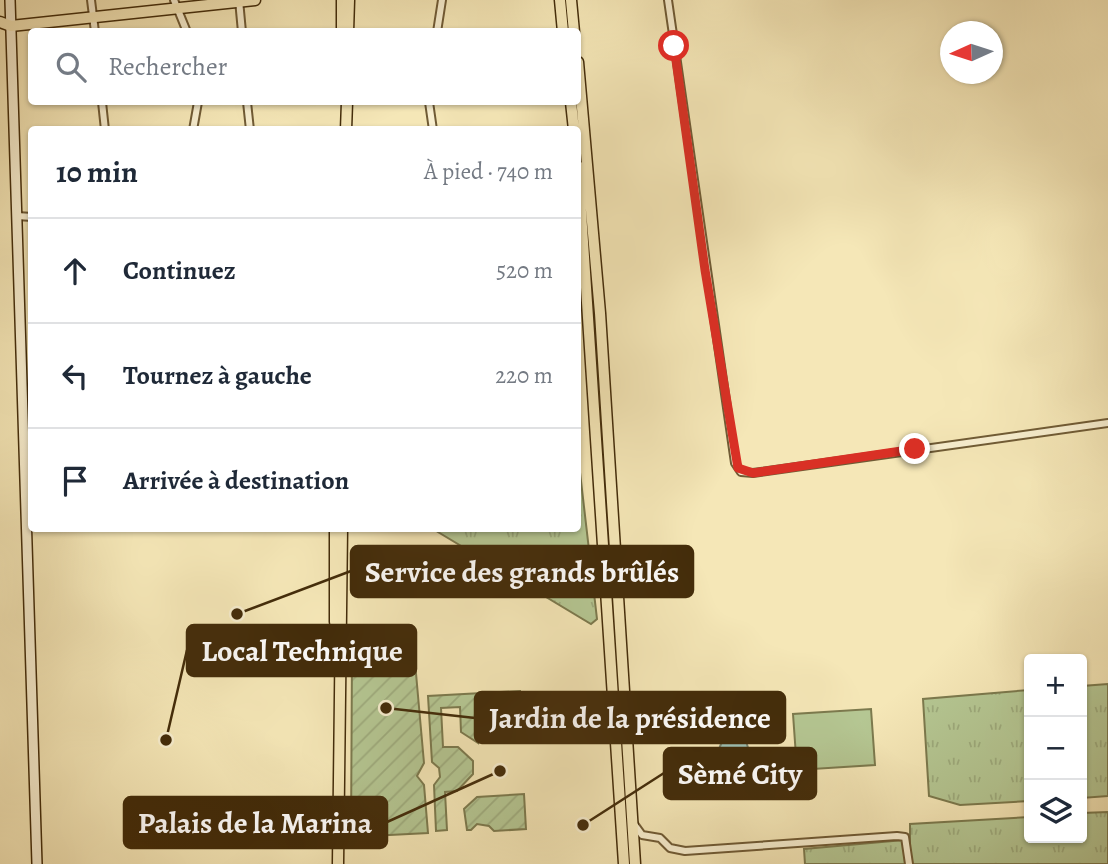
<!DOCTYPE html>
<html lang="fr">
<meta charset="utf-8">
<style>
:root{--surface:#fff;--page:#f6f6f7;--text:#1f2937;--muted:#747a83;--line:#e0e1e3}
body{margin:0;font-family:Alegreya,serif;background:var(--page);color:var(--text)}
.controls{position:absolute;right:21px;bottom:21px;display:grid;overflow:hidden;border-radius:7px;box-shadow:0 2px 5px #0004}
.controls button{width:63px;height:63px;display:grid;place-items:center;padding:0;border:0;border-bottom:2px solid var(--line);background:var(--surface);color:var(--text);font:35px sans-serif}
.compass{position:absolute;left:940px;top:21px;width:63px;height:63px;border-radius:50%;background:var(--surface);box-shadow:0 2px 5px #0004;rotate:267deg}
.stop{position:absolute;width:21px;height:21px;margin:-16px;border:5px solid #d93025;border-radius:50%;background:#fff}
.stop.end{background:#d93025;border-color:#fff;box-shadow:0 2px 7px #0008}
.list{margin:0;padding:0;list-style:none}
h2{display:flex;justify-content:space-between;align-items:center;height:91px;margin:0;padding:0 28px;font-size:30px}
h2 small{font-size:23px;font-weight:400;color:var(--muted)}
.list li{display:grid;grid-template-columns:46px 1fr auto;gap:21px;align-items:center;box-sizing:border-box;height:105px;padding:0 28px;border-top:2px solid var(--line)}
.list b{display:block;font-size:26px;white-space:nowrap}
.list em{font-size:23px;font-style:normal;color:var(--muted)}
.icon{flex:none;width:38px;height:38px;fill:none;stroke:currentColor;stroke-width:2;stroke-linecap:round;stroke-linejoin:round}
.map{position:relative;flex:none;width:1108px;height:864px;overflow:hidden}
.search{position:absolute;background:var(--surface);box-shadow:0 2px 5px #0004;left:28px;top:28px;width:553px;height:77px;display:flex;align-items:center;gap:18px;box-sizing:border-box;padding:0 24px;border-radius:7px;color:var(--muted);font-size:26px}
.panel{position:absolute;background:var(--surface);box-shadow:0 2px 5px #0004;left:28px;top:126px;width:553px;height:406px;border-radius:7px}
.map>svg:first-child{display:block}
.grass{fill:url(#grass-tufts);stroke:#7c7a4e;stroke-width:2}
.garden{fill:url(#garden-furrows);stroke:#7c7a4e;stroke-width:2}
.pitch{fill:#b5c793;stroke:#7c7a4e;stroke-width:2}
.water{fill:#9cbfb2;stroke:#78846f;stroke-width:2}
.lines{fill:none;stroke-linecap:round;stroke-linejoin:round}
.street-casing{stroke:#705b35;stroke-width:10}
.secondary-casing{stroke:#432c0a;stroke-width:12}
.primary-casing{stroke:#432c0a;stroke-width:13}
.street{stroke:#f8efd0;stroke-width:6}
.secondary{stroke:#f8efd0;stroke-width:9}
.primary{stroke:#f5e7b7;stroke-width:10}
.route{stroke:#d93025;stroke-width:9}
.leader{fill:none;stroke:#432c0a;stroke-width:2.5}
.callout-dot{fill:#432c0a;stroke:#f8efd0;stroke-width:2.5}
.callout{fill:#432c0a;stroke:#432c0a;stroke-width:2.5}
.callout-label{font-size:30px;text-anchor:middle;font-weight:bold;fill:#fff}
</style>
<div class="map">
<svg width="1108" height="864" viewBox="0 0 1108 864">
<defs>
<pattern id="grass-tufts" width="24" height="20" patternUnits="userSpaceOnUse" patternTransform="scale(1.75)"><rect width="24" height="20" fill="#b5c793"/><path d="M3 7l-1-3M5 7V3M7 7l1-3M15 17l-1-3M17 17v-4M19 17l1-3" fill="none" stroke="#9dab7d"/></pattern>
<pattern id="garden-furrows" width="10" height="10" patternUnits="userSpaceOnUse" patternTransform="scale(1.75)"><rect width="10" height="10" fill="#b5c793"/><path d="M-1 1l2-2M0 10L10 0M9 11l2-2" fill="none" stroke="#9dab7d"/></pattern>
</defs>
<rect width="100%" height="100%" fill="#f5e7b7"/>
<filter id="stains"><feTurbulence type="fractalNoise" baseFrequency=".00286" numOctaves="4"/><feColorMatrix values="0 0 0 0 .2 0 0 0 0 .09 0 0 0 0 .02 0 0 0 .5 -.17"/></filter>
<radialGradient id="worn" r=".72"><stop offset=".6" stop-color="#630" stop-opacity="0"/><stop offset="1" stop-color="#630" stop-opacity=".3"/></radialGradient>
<path class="grass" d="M 578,455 L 597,619 L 591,624 L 433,529 L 578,528 Z
M 1108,684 L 1108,796 L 1082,798 L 1082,686 Z
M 1029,690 L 1029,801 L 960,805 L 929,796 L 923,699 Z
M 1108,812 L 1108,864 L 910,864 L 910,824 L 1029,817 L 1029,838 L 1082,838 L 1082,813 Z
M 904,840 L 905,864 L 805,864 L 804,849 Z"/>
<path class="garden" d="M 414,651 L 424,763 L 417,776 L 424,785 L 428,833 L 351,837 L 352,653 Z
M 520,691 L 523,740 L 499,741 L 497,736 L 478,737 L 478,743 L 461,732 L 460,707 L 441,708 L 443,747 L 458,747 L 473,761 L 473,774 L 457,791 L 445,792 L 447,830 L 436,831 L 434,785 L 440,777 L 439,768 L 432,762 L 428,696 Z
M 524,794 L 526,829 L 494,831 L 489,826 L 477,824 L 471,830 L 467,830 L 464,809 L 477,797 Z"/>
<path class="pitch" d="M 871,709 L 875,765 L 797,770 L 793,714 Z"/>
<path class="water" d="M 734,735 L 746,741 L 751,758 L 747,773 C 718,790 710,755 726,736 Z"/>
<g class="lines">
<g class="street-casing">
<path id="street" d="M 91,0 L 95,32
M 174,0 L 187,32
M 239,0 L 242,32
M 668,0 L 735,463 L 741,472 L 753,473 L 1108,423
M 437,32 L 442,0
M 102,102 L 105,130
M 247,102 L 250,130
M 429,102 L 433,130
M 193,130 L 198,102
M 17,216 L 32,217
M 634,824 L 642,835 L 660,838 L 670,848 L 685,851 L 897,836 L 905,837 L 909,864"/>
</g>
<g class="secondary-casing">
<path id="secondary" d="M 10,0 L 37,864"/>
</g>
<g class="primary-casing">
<path id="primary" d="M 560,0 L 563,32
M 571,0 L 574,32
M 0,22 L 11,26 L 255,0
M 342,32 L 342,0
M 348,32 L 349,0
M 578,62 L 600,313 L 635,864
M 571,102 L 574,130
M 346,130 L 347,102
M 578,166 L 624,864
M 335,622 L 335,528
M 338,864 L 342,528"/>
</g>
<use href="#street" class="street"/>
<use href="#secondary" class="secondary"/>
<use href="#primary" class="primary"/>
</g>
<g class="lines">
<path class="route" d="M 674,46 L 705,270 L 738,468 L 753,473 L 915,449"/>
</g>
<path class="leader" d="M237 614L351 571M166 740L187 650M386 708L475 718M583 825L664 773M500 771L387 822"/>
<g class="callout-dot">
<circle cx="237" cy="614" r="7"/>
<circle cx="166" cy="740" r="7"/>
<circle cx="386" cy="708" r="7"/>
<circle cx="583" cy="825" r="7"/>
<circle cx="500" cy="771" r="7"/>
</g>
<g class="callout">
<rect x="351" y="546" width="342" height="51" rx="7"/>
<rect x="187" y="625" width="229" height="51" rx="7"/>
<rect x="475" y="692" width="310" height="51" rx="7"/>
<rect x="664" y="748" width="152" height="51" rx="7"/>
<rect x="124" y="797" width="263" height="51" rx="7"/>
</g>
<g class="callout-label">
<text x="522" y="582">Service des grands brûlés</text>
<text x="302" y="661">Local Technique</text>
<text x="630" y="728">Jardin de la présidence</text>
<text x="740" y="784">Sèmé City</text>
<text x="255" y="833">Palais de la Marina</text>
</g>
<rect width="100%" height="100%" filter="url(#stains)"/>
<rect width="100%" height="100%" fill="url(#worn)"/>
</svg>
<div class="controls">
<button>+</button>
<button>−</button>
<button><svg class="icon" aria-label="layers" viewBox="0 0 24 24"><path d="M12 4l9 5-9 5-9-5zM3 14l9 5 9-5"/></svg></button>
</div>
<svg class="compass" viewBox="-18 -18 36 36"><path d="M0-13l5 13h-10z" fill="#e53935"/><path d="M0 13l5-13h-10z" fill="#747a83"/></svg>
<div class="stop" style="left:674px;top:46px"></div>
<div class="stop end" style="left:915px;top:449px"></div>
<div class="search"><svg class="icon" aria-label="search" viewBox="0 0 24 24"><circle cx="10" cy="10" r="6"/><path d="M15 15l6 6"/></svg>Rechercher</div>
<section class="panel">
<h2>10 min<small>À pied · 740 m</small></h2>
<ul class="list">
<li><svg class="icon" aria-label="ahead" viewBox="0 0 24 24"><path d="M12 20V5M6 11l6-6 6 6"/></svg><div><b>Continuez</b></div><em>520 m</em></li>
<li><svg class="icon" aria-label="left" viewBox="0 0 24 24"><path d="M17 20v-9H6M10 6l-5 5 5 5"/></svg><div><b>Tournez à gauche</b></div><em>220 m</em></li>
<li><svg class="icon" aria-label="arrive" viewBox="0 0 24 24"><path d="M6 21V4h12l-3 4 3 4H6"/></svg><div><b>Arrivée à destination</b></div></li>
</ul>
</section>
</div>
